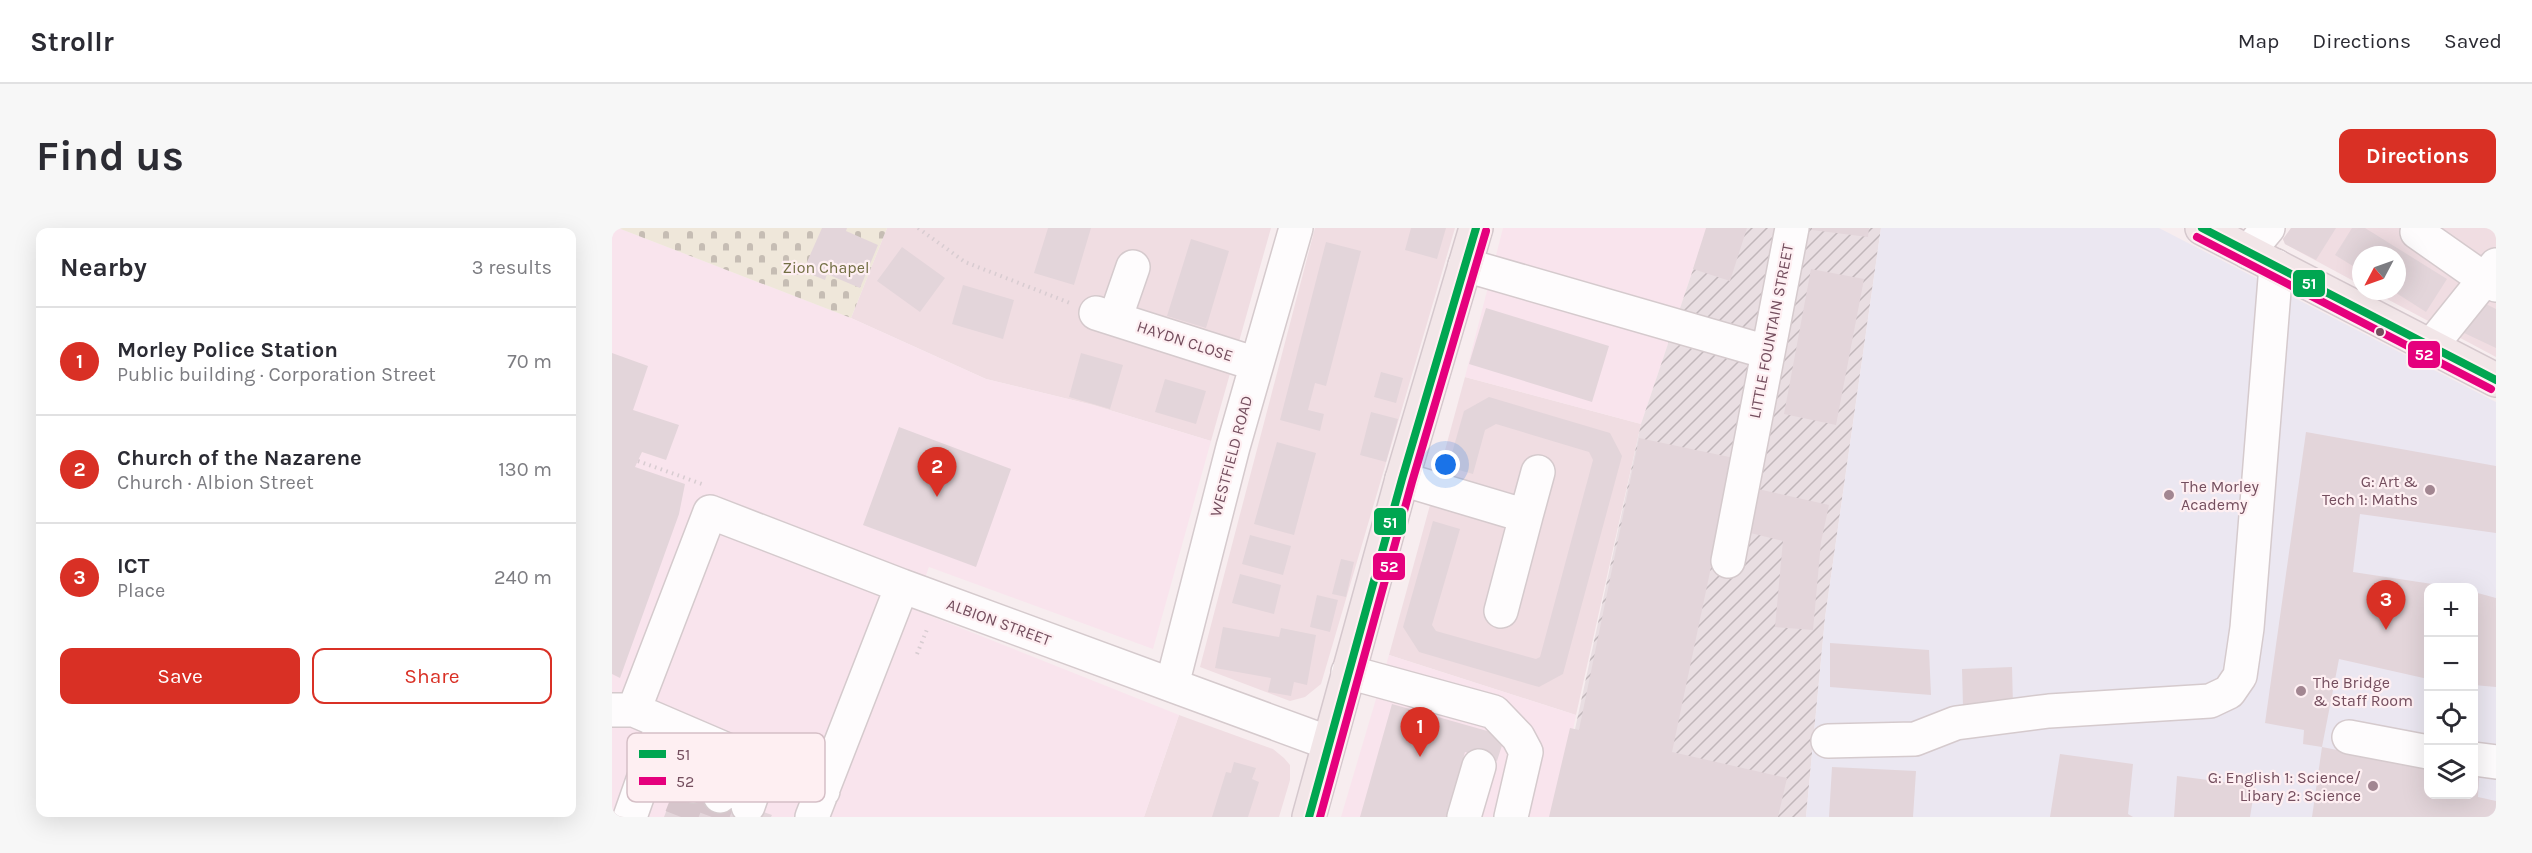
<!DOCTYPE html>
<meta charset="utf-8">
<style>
:root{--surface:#fff;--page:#f7f7f7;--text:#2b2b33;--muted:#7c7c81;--line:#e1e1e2;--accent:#d93025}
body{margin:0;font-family:Karla,sans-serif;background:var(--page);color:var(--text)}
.controls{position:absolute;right:18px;bottom:18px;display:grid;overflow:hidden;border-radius:12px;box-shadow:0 6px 24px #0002}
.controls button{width:54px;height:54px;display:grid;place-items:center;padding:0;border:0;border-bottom:2px solid var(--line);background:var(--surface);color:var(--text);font:30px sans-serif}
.compass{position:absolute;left:1740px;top:18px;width:54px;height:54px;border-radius:50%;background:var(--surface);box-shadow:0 6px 24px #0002;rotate:229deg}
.you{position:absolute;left:834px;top:237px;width:21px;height:21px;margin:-15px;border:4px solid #fff;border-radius:50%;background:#1a73e8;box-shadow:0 0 0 9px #1a73e833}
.badge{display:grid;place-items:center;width:39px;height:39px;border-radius:50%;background:var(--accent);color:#fff;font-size:20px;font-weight:700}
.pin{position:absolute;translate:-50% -50px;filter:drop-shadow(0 2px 3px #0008)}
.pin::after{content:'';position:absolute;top:32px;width:21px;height:18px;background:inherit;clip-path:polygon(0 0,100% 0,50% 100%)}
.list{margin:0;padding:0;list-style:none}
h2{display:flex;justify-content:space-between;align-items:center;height:78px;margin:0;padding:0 24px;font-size:26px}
h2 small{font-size:20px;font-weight:400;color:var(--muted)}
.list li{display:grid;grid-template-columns:39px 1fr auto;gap:18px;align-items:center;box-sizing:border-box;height:108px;padding:0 24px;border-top:2px solid var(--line)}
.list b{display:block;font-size:22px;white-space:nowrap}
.list p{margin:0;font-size:20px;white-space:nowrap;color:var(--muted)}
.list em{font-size:20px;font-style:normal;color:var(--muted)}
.actions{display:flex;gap:12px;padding:18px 24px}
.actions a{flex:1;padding:14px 0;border:2px solid var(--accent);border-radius:12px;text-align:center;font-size:21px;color:var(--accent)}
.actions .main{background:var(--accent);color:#fff}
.icon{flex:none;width:33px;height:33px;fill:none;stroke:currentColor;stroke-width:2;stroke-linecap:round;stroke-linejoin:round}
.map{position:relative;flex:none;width:1884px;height:589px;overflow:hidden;border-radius:12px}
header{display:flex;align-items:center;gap:36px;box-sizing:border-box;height:84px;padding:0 30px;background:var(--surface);border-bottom:2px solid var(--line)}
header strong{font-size:28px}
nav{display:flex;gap:33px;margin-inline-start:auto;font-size:21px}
.intro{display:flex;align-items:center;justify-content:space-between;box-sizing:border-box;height:144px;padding:0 36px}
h1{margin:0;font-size:42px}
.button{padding:15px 27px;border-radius:12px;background:var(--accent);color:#fff;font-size:21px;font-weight:700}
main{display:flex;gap:36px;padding:0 36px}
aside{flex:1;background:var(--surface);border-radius:12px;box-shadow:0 6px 24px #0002}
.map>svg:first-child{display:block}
.residential{fill:#f0dde2}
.commercial{fill:#f9e4ed}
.industrial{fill:url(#industrial-furrows)}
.education{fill:#ebe7f1;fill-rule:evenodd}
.cemetery{fill:url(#cemetery-stones)}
.building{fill:#e3d5da}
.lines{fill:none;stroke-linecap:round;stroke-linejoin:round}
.minor-tunnel{stroke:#d6c5cb;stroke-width:33;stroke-dasharray:33 16;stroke-linecap:butt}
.minor-casing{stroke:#d5cacd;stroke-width:36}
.major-casing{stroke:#d5c8cd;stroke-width:36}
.path{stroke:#d8ccd1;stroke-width:4;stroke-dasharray:1.5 4.5;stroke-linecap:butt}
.minor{stroke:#fefcfd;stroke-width:33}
.major{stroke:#f2e6e8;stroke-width:33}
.bus-1-casing{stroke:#feeff2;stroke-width:12}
.bus-2-casing{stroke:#feeff2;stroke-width:12}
.bus-1{stroke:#00a651;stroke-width:8}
.bus-2{stroke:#e5007d;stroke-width:8}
.bus-dot{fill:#744e5e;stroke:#feeff2;stroke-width:2}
.poi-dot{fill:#a28691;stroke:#feeff2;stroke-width:2}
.labels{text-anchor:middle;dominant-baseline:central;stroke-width:4.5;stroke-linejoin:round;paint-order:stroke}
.park-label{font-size:16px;fill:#736f44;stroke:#feeff2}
.street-label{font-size:16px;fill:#744e5e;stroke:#feeff2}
.poi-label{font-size:16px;fill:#744e5e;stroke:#feeff2;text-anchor:end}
.key{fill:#feeff2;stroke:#d5bfc6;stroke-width:1.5}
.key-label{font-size:16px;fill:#744e5e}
.line-badge{stroke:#feeff2;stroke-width:2}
.badge-label{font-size:16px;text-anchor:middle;font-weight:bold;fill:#fff}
</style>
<header>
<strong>Strollr</strong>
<nav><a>Map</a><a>Directions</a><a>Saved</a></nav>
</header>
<div class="intro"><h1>Find us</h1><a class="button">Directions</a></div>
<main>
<aside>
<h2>Nearby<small>3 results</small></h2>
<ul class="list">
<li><span class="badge">1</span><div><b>Morley Police Station</b><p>Public building · Corporation Street</p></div><em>70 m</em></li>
<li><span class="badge">2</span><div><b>Church of the Nazarene</b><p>Church · Albion Street</p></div><em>130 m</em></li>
<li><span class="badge">3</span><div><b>ICT</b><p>Place</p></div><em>240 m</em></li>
</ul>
<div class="actions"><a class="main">Save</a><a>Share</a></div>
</aside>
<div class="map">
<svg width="1884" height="589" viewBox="0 0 1884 589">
<defs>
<pattern id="industrial-furrows" width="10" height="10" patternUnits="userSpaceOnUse" patternTransform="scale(1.5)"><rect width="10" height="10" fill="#e9dee2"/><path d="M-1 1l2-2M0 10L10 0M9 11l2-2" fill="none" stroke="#c1b6ba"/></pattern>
<pattern id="cemetery-stones" width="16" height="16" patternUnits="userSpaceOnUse" patternTransform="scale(1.5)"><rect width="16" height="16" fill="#efe7da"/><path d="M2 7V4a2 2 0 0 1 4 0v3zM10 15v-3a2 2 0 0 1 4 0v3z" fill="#c6bdb4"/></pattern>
</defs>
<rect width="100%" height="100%" fill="#f7edef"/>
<path class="residential" d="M 275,0 L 659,0 L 599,213 L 481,177 L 374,151 L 239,90 Z
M 703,0 L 843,0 L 709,456 L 693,469 L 678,473 L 588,439 Z
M 1680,0 L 1884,0 L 1884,129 L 1760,63 L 1785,63 L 1785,27 L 1749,27 L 1749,57 L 1673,16 L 1671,11 Z
M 853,149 L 1029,196 L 964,487 L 777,427 Z
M 567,487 L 661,521 L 672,530 L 678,537 L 678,552 L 667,589 L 532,589 Z"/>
<path class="commercial" d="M 0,0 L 6,0 L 239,90 L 374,151 L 481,177 L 599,213 L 541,421 L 317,339 L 301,381 L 567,487 L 532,589 L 0,589 Z
M 891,0 L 1095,0 L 1029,196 L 853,149 Z
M 777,427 L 964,487 L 944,589 L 729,589 Z"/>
<path class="industrial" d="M 1095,0 L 1269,0 L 1213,390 L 1194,589 L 944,589 L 1029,196 Z"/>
<path class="education" d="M 1269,0 L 1547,0 L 1884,174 L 1884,589 L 1194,589 L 1213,390 ZM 1816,359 L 1862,359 L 1862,566 L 1816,566 Z"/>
<path class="cemetery" d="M 6,0 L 275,0 L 239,90 Z"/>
<path class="building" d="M 210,0 L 235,0 L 234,3 L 266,17 L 248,60 L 215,46 L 213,52 L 191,43 Z
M 436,0 L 479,0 L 462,57 L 422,45 Z
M 799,0 L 834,0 L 825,31 L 793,22 Z
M 1094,0 L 1135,0 L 1118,53 L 1081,41 Z
M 1200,0 L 1257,0 L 1256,9 L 1200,2 Z
M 1679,0 L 1724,0 L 1704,32 L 1673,16 L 1671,11 Z
M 1740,0 L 1753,0 L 1835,51 L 1814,84 L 1781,63 L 1785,63 L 1785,27 L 1749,27 L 1749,43 L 1723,27 Z
M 579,11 L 617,23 L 594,100 L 555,88 Z
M 714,14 L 749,23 L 714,158 L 703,155 L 696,182 L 712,186 L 708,203 L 668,192 Z
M 290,19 L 333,50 L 308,84 L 265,53 Z
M 1199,41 L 1252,51 L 1224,197 L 1172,186 Z
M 351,57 L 402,72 L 391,111 L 340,96 Z
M 1874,76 L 1884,81 L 1884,120 L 1850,104 Z
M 874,80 L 997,118 L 980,174 L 857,136 Z
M 0,125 L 36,138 L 21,182 L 67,197 L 54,232 L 30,224 L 23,239 L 73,256 L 67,286 L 8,450 L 0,446 Z
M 469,125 L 511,137 L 498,181 L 457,169 Z
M 769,144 L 791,150 L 784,175 L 762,169 Z
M 553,151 L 594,163 L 584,196 L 543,184 Z
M 877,169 L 998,205 L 1010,228 L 951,446 L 927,459 L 807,424 L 791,399 L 821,293 L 848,301 L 820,397 L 824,403 L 924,431 L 928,429 L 981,232 L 977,224 L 884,196 L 873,202 L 861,246 L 836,239 L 852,183 Z
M 759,184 L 786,191 L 774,234 L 748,227 Z
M 287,199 L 399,241 L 364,339 L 251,297 Z
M 1694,204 L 1884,238 L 1884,305 L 1748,286 L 1741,344 L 1840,359 L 1816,359 L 1816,451 L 1727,431 L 1710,519 L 1816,540 L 1816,567 L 1862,567 L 1862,549 L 1867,550 L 1866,569 L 1884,573 L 1884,589 L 1700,589 L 1710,519 L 1691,516 L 1692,502 L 1653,495 Z
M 1027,210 L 1122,230 L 1060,524 L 1175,550 L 1166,589 L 937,589 L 958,500 L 967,502 Z
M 665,214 L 704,225 L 682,307 L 642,296 Z
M 1137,259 L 1217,277 L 1209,314 L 1201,402 L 1163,399 L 1171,313 L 1126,302 Z
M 638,307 L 679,318 L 671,347 L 630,336 Z
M 729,331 L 742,334 L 734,369 L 720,366 Z
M 628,346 L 669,357 L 662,386 L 620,375 Z
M 1862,364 L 1884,370 L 1884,459 L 1862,457 Z
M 705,367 L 726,372 L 718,404 L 698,399 Z
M 611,399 L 667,409 L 669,400 L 704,407 L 695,457 L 682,454 L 679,468 L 656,464 L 659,450 L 603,440 Z
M 1218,415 L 1317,422 L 1319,467 L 1218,459 Z
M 1400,439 L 1401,477 L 1351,479 L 1350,441 Z
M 780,476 L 893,508 L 885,533 L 853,524 L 835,589 L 748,589 Z
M 1448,526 L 1521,536 L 1516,586 L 1521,589 L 1438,589 Z
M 622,534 L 644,540 L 640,551 L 647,554 L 636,589 L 600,589 L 614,544 L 619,545 Z
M 1220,539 L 1304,543 L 1301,589 L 1217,589 Z
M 1565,548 L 1643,558 L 1638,589 L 1562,589 Z
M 66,553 L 160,587 L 159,589 L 52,589 Z"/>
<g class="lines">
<path class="minor-tunnel" d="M 69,589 L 81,558
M 100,589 L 108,568"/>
<g class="minor-casing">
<path id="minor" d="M 1805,4 L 1872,51 L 1884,57
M 1636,24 L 1656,0
M 853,37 L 1155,124
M 484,85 L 644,136
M 503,91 L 521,39
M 1819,118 L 1884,37
M 790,251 L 914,288 L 889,383
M 914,288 L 926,244
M 1116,333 L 1180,0
M 736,444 L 882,484 L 906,509 L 914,524 L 899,589
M 560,457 L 621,219 L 684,0
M 1,482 L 22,482 L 211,563
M 22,482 L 98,284 L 290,358
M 1737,509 L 1816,524
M 1216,513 L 1303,511 L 1344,495 L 1437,483 L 1598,473 L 1617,464 L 1628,448 L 1635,400 L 1664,38
M 1862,531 L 1884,534
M 81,558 L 97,515
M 108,568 L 123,526
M 136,578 L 150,538
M 18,589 L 51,495
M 200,589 L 290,358 L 717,515
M 852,589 L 867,538"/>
</g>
<g class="major-casing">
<path id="major" d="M 1590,0 L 1884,152
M 697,589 L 790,251 L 864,0"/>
</g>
<path class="path" d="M 306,0 L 353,34 L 458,75
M 26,233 L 90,256
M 305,426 L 316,399"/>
<use href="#minor" class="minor"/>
<use href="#major" class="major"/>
<g class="bus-1-casing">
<path id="bus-1" d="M 1590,0 L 1884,152
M 697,589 L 790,251 L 864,0"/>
</g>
<g class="bus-2-casing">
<path id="bus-2" d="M 1585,9 L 1879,161
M 708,589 L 800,254 L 874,3"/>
</g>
<use href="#bus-1" class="bus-1"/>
<use href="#bus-2" class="bus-2"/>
</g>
<circle class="bus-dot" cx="1768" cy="104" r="5"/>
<g class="poi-dot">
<circle cx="1818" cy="262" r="6"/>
<circle cx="1557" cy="267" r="6"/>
<circle cx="1689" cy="463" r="6"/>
<circle cx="1761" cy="558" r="6"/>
</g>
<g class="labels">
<g class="park-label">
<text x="214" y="39">Zion Chapel</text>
</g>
<g class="street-label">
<text transform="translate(1159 103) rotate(-79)">LITTLE FOUNTAIN STREET</text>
<text transform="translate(573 113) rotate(18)">HAYDN CLOSE</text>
<text transform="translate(619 228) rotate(-75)">WESTFIELD ROAD</text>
<text transform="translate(387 394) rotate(20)">ALBION STREET</text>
</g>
<g class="poi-label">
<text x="1806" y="253">G: Art &amp;<tspan x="1806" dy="18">Tech 1: Maths</tspan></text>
<text x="1569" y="258" text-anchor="start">The Morley<tspan x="1569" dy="18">Academy</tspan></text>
<text x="1701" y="454" text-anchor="start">The Bridge<tspan x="1701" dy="18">&amp; Staff Room</tspan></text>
<text x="1749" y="549">G: English 1: Science/<tspan x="1749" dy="18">Libary 2: Science</tspan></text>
</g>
</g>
<rect x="15" y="505" width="198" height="69" rx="9" class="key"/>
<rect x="27" y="522" width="27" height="8" fill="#00a651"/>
<rect x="27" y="549" width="27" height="8" fill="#e5007d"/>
<g class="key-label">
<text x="64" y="532">51</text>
<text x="64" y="559">52</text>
</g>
<g class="line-badge">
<rect x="1680" y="41" width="34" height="29" rx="6" fill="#00a651"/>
<rect x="1795" y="112" width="34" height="29" rx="6" fill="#e5007d"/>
<rect x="761" y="279" width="34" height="29" rx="6" fill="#00a651"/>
<rect x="760" y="324" width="34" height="29" rx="6" fill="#e5007d"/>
</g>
<g class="badge-label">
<text x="1697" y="61">51</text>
<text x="1812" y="132">52</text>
<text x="778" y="300">51</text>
<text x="777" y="344">52</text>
</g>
</svg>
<div class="controls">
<button>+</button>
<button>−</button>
<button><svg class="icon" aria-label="locate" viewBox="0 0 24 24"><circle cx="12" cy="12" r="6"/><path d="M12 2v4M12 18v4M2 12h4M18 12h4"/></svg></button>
<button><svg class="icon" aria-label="layers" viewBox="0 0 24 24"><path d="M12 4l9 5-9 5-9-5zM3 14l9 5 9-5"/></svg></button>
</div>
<svg class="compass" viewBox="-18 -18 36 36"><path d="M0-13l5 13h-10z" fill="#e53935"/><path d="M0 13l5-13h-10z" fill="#7c7c81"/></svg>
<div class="you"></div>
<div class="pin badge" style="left:808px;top:529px">1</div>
<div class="pin badge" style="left:325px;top:269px">2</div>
<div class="pin badge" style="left:1774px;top:402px">3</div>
</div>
</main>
